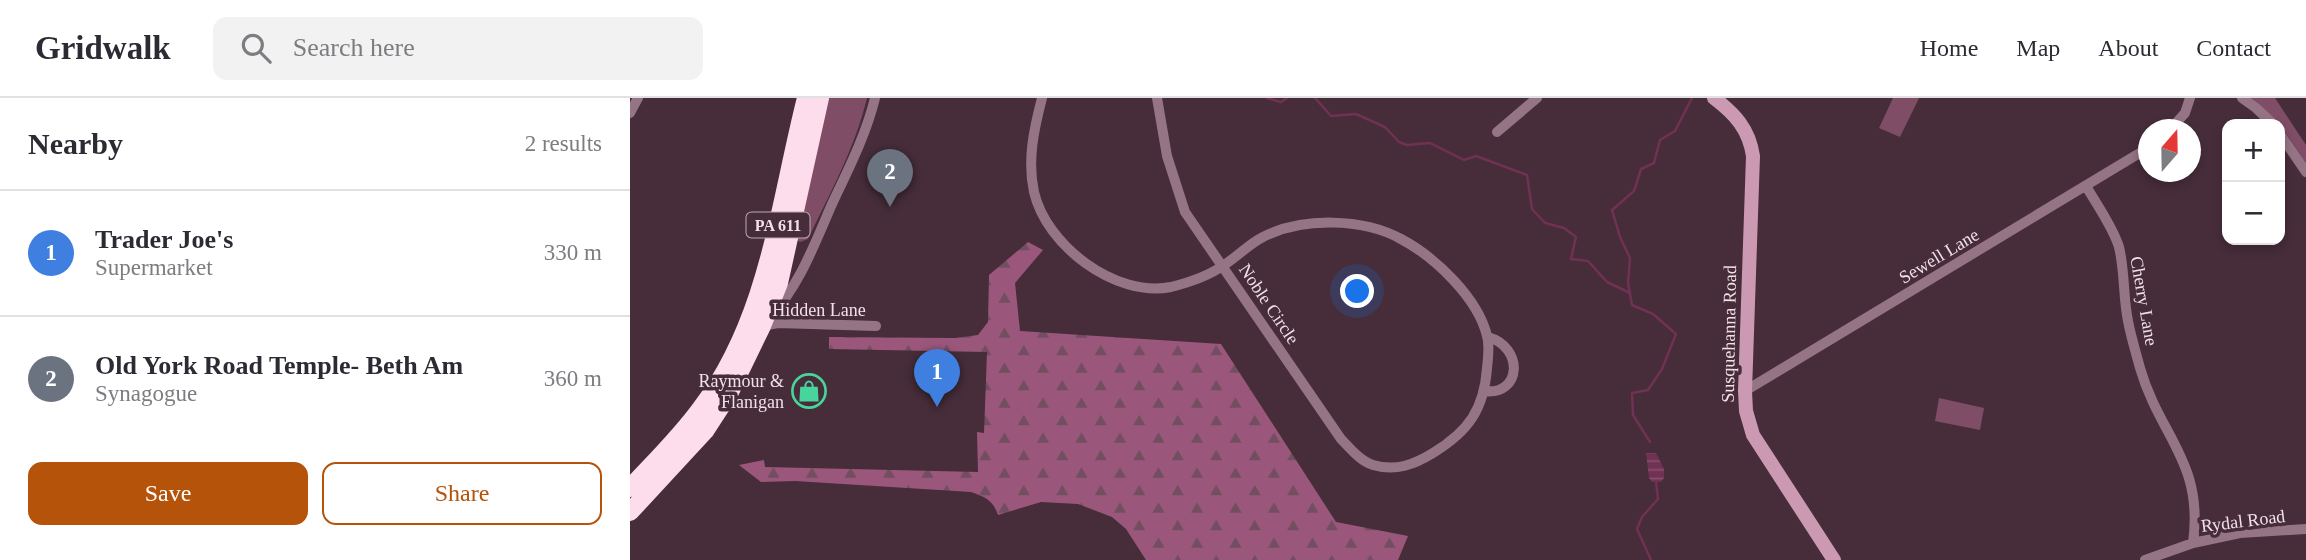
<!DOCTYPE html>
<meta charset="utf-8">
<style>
:root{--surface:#fff;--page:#f2f2f3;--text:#2b2b33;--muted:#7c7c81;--line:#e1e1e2;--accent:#b45309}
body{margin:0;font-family:Georgia,serif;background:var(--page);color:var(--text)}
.controls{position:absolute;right:21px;top:21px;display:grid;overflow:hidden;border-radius:14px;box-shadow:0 4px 10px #0003}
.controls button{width:63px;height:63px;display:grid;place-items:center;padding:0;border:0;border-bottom:2px solid var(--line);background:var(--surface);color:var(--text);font:35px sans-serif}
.compass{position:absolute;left:1508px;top:21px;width:63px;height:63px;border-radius:50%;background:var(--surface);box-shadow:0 4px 10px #0003;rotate:20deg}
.you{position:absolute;left:728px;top:194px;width:24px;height:24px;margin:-18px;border:5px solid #fff;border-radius:50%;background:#1a73e8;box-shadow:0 0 0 10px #1a73e833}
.badge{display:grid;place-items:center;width:46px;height:46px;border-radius:50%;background:var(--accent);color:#fff;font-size:23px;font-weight:700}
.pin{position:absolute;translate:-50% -58px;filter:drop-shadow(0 2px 4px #0008)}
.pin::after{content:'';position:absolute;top:37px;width:24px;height:21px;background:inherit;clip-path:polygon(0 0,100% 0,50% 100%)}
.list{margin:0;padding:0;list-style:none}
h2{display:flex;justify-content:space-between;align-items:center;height:91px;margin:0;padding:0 28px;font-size:30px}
h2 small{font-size:23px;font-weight:400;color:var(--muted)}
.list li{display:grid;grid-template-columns:46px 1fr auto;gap:21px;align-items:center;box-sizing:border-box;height:126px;padding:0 28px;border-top:2px solid var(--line)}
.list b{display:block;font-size:26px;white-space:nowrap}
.list p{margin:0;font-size:23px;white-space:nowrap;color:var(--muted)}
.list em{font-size:23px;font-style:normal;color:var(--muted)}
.actions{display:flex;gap:14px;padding:21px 28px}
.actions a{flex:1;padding:16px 0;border:2px solid var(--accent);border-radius:14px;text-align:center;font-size:24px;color:var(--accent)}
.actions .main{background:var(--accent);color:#fff}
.icon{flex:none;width:38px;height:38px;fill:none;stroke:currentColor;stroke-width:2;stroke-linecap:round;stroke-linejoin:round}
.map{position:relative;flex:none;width:1676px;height:462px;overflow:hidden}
header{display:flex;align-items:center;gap:42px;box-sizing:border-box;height:98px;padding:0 35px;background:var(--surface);border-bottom:2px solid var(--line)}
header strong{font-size:33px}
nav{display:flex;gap:38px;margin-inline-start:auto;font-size:24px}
.search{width:490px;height:63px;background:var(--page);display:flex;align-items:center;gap:18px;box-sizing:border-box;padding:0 24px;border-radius:14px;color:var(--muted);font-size:26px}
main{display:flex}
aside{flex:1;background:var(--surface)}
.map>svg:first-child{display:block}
.green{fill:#804d67}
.forest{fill:url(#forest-firs)}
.water{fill:url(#water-rules)}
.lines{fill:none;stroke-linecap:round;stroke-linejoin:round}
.stream{stroke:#713154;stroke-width:2.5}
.street{stroke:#957585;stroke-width:10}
.secondary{stroke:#cb99b1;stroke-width:14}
.highway{stroke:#fdddeb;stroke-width:18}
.labels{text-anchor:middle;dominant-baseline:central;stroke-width:7;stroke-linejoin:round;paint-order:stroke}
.shield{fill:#462d39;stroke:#beabb4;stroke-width:2}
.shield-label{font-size:16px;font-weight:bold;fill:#f2e1e9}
.street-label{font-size:18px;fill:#f2e1e9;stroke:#462d39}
.poi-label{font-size:18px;fill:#f2e1e9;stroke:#462d39;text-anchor:end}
</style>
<header>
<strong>Gridwalk</strong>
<div class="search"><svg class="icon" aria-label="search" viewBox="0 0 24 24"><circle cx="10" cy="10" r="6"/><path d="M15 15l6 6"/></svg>Search here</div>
<nav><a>Home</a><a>Map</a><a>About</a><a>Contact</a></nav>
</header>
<main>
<aside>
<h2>Nearby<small>2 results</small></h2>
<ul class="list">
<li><span class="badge" style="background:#3f7fe0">1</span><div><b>Trader Joe's</b><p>Supermarket</p></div><em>330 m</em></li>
<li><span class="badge" style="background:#6b7280">2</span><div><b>Old York Road Temple- Beth Am</b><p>Synagogue</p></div><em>360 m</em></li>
</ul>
<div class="actions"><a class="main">Save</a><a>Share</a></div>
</aside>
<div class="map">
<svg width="1676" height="462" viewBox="0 0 1676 462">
<defs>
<pattern id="forest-firs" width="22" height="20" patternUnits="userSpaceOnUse" patternTransform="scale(1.75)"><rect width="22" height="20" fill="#9b577b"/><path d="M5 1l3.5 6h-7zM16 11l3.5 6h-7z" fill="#724e60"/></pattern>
<pattern id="water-rules" width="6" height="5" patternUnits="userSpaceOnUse" patternTransform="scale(1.75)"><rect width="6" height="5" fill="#713154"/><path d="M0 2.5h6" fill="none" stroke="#864f6d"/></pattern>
</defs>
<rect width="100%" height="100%" fill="#462d39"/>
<path class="green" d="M 196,0 L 237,0 C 225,50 200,95 178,141 L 170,144 L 165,141 Z
M 1263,0 L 1289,0 L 1270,39 L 1249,30 Z
M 1619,0 L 1645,0 L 1676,47 L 1676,66 L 1650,26 Z
M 1309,300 L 1354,310 L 1350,332 L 1305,323 Z"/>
<path class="forest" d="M 398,144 L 413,152 L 385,185 L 390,233 L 591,246 L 706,424 L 778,438 L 768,462 L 516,462 L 496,431 L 482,419 L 448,406 L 411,404 L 368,417 C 363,402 355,399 341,394 L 165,383 L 131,384 L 109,367 L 134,362 L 135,369 L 348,374 L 347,334 L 354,335 L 357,254 L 199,251 L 199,239 L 325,240 L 348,237 L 358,224 L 359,177 Z"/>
<path class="water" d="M 1016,355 L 1026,355 L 1034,371 L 1034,380 L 1031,384 L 1022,384 L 1019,380 Z"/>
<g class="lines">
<path class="stream" d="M 637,0 L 651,4 L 657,0
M 685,0 L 701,18 L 726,16 L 755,29 L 769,44 L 777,47 L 800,45 L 834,62 L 846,58 L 897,77 L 902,111 L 915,125 L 934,130 L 946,139 L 941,161 L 958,163 L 977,184 L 1000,195
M 1020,344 L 1003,317 L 1002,295 L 1018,292 L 1032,271 L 1046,236 L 1023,216 L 1002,207 L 998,185 L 1000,160 L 990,139 L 982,112 L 1004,93 L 1011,71 L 1024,65 L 1030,42 L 1045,33 L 1062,0
M 1021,462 L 1007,431 L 1012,419 L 1028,401 L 1026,383"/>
<path class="street" d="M 412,0 C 404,31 397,62 404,94 C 416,147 485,200 541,189 C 557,185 580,177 594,167 C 608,158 619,146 633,139 C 672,119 733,120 771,141 C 805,159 848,200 857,238 C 860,248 858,260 857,270 C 854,311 839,333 803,355 C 785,366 766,374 743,367 C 730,363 720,350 711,341 L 555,114 L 537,58 L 527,0
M 1612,0 L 1626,10 L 1643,26
M 0,15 L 8,0
M 1540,32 L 1555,15 L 1560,0
M 867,34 L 907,0
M 1650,36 L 1676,74
M 1456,88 C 1467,107 1483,129 1489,149 C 1495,174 1493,199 1498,223 C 1501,239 1506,255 1510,270 C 1530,339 1574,364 1563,445
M 139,220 C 169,189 185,145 202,106 C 218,72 236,37 245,0
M 132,228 L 148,225 L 246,228
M 854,293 C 892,298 894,249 858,239
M 1115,293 L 1518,50
M 1515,462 L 1563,445 L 1610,435 L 1676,431"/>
<path class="secondary" d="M 1084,0 C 1105,16 1119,31 1123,58 L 1115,293 L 1116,313 L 1123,337 L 1204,462"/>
<path class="highway" d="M 0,390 C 24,364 50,339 71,310 C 139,220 149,106 176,0
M 0,414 L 75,333 L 99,296 L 132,228 L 149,185 L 190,0"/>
</g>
<defs>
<g id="shop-ring" transform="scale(1.75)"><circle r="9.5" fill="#462d39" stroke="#48d49d" stroke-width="1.5"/><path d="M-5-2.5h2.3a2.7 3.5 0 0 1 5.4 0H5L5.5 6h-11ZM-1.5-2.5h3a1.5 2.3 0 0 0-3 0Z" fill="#48d49d"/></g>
</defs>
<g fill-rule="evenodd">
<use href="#shop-ring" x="179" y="293"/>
</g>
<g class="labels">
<rect class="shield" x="116.5" y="114.5" width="63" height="25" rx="5"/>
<g class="shield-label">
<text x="148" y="127">PA 611</text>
</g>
<g class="street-label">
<text transform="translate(1309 158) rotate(-31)">Sewell Lane</text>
<text transform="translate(1514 203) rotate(80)">Cherry Lane</text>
<text transform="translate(639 206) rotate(56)">Noble Circle</text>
<text x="189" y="212">Hidden Lane</text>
<text transform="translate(1099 236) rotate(-89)">Susquehanna Road</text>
<text transform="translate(1613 423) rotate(-7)">Rydal Road</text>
</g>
<g class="poi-label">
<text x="154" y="283">Raymour &amp;<tspan x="154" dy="21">Flanigan</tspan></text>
</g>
</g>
</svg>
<div class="controls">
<button>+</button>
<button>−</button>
</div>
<svg class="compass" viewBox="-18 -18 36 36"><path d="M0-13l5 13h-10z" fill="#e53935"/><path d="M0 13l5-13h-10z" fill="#7c7c81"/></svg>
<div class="you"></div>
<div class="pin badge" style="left:307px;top:309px;background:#3f7fe0">1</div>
<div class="pin badge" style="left:260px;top:109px;background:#6b7280">2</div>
</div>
</main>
